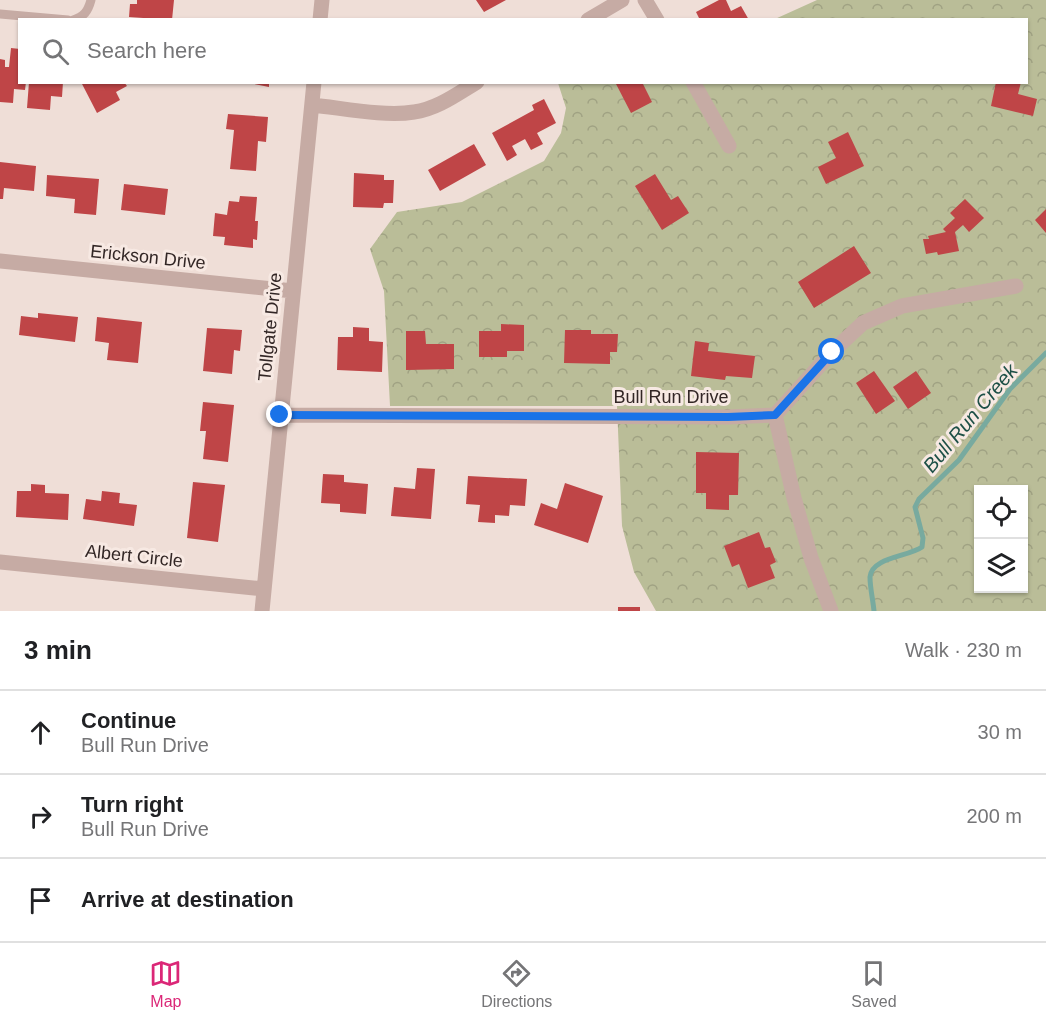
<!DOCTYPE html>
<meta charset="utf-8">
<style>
:root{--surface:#fff;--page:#f6f6f6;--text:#202124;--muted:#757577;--line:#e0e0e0;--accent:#db2777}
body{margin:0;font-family:Helvetica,sans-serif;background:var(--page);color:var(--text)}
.controls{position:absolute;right:18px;bottom:18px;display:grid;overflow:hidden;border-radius:0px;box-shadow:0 2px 4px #0004}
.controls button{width:54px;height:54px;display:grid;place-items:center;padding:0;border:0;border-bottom:2px solid var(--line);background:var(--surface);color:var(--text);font:30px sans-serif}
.stop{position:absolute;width:18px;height:18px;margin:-14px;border:4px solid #1a73e8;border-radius:50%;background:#fff}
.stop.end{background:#1a73e8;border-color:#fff;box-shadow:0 2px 6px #0008}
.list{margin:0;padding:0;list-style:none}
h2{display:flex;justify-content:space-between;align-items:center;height:78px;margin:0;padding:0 24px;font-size:26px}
h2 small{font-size:20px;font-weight:400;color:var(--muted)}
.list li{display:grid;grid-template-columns:39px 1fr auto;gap:18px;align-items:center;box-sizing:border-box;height:84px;padding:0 24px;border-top:2px solid var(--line)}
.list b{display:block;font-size:22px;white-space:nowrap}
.list p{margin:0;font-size:20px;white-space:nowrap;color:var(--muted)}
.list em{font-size:20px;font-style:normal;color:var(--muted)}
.icon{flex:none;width:33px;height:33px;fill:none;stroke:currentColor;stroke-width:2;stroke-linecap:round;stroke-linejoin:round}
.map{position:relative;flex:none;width:1046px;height:611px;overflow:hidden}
.search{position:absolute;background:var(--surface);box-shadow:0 2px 4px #0004;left:18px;right:18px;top:18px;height:66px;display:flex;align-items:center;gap:15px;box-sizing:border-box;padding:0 21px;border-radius:0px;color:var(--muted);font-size:22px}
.sheet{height:330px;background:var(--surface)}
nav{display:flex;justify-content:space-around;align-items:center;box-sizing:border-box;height:84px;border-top:2px solid var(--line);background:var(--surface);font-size:16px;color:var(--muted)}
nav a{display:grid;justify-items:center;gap:3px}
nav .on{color:var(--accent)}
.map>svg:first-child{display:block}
.forest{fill:url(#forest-crowns);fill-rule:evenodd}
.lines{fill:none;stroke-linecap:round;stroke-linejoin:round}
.stream{stroke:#78aa9f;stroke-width:5}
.building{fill:#bf4547}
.service{stroke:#c6aba4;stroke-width:9}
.minor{stroke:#c6aba4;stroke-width:15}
.route{stroke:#1a73e8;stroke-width:8}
.labels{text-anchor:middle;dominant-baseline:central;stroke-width:6;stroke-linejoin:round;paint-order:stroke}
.street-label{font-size:18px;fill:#322625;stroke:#f7e9e3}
.water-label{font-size:20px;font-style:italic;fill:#1e5047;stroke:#f7e9e3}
</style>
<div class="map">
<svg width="1046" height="611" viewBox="0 0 1046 611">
<defs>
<pattern id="forest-crowns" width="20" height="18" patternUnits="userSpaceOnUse" patternTransform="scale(1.5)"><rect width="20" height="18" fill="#babd98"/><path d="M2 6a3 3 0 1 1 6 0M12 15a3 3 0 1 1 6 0" fill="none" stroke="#a0a283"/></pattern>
</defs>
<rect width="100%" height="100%" fill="#efded7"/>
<path class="forest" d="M 817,0 L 1046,0 L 1046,611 L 656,611 L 634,572 L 622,526 L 617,406 L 390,406 L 384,291 L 370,249 L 397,212 L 462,202 L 544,161 L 561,133 L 566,108 L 558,83 L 1026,82 L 1026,20 L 775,19 ZM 978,490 L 1024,490 L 1024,588 L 978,588 Z"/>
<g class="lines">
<path class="stream" d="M 874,611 C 873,600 870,588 870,577 C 872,557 908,557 922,547 L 923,538 L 915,507 L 919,499 L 959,460 L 1010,389 L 1046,353"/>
</g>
<path class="building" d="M 137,0 L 174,0 L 172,20 L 129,17 L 130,4 L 137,4 Z
M 476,0 L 506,0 L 484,12 Z
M 719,0 L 726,0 L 731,11 L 741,6 L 749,20 L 700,20 L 696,12 Z
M 11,48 L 20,49 L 20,82 L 26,82 L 25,90 L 14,89 L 13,103 L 0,102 L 0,59 L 5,60 L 5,67 L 9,67 Z
M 29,82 L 63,82 L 62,97 L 51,96 L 50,110 L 27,108 Z
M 81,82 L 124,82 L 127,86 L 116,92 L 120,100 L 97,113 Z
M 245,82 L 269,82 L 269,87 Z
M 615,82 L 642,82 L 652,102 L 631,113 Z
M 996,82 L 1021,82 L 1018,94 L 1037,99 L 1033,116 L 991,106 Z
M 544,99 L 556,123 L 537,133 L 543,144 L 531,150 L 525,139 L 512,146 L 517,155 L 507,161 L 492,133 L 534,110 L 532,105 Z
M 228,114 L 268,117 L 266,142 L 258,141 L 256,171 L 230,169 L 234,130 L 226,129 Z
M 848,132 L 864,166 L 826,184 L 818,167 L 836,158 L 828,142 Z
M 474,144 L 486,165 L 440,191 L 428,170 Z
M 0,162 L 36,166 L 34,191 L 4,188 L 3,199 L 0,199 Z
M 354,173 L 384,175 L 384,180 L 394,180 L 393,203 L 384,203 L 383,208 L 353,207 Z
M 655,174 L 671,200 L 678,196 L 689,213 L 662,230 L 635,186 Z
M 47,175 L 99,179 L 96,215 L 74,213 L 75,199 L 46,196 Z
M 124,184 L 168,189 L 165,215 L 121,210 Z
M 240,196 L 257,197 L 255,221 L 258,221 L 257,240 L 253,239 L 253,248 L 224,245 L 225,237 L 213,236 L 215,213 L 227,215 L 229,201 L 239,202 Z
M 965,199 L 984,218 L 969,232 L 963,225 L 955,232 L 959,251 L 938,255 L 937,252 L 926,254 L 923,239 L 929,239 L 928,236 L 946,232 L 943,229 L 955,218 L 950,213 Z
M 1046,209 L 1046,233 L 1035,220 Z
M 854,246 L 871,273 L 814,308 L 798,282 Z
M 38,313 L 78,317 L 75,342 L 19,335 L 21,316 L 38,318 Z
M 97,317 L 142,322 L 138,363 L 107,360 L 109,343 L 95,341 Z
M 501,324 L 524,325 L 524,351 L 507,351 L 507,357 L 479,357 L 479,331 L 501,331 Z
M 353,327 L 369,328 L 369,341 L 383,342 L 382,372 L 337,370 L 338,337 L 353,337 Z
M 207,328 L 242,330 L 240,351 L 234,350 L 232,374 L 203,371 Z
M 565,330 L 591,330 L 591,334 L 618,334 L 617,352 L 610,352 L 610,364 L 564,363 Z
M 406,331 L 425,331 L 426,344 L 454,344 L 454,369 L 406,370 Z
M 695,341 L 709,343 L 708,351 L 755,356 L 752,378 L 726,376 L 725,380 L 691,376 Z
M 874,371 L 895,401 L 876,414 L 856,383 Z
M 916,371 L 931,393 L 908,409 L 893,387 Z
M 203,402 L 234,405 L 228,462 L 203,459 L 206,431 L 200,431 Z
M 696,452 L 739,453 L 738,495 L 729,495 L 729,510 L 706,509 L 706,493 L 696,493 Z
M 417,468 L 435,469 L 431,519 L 391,516 L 394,487 L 415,489 Z
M 323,474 L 344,475 L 344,482 L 368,484 L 366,514 L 340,512 L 340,504 L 321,503 Z
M 468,476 L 527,479 L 525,506 L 510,505 L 509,516 L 495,515 L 495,523 L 478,522 L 480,505 L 466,504 Z
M 193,482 L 225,485 L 218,542 L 187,538 Z
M 565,483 L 603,496 L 588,543 L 534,525 L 541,503 L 557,509 Z
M 31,484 L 45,485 L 45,493 L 69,494 L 68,520 L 16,517 L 17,491 L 31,491 Z
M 102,491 L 120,493 L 119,503 L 137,505 L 134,526 L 83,519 L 86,499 L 101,501 Z
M 759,532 L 765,548 L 770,547 L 776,562 L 770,565 L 775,578 L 748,588 L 739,564 L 732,567 L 724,546 Z
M 618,607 L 640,607 L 640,611 L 618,611 Z"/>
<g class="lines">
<path class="service" d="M 0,14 L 68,20
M 73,20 C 84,17 88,11 91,0"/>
<path class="minor" d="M 645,0 L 657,20
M 320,20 L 322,0
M 588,20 L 622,0
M 693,82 L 729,146
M 312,105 C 342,108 385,117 414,112 C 437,109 457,94 477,82
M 0,261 L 293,291
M 281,415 L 728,417 L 775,415 L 832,352 L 863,323 L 902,306 L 1016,286
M 775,415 L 794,498 L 811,558 L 831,611
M 0,562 L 264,589
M 262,611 L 314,82"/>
</g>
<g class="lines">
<path class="route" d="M 280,415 L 728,417 L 775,415 L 832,352"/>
</g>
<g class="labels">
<g class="street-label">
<text transform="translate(148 257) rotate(6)">Erickson Drive</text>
<text transform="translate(270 327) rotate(-84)">Tollgate Drive</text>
<text x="671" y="397">Bull Run Drive</text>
<text transform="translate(134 556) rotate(6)">Albert Circle</text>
</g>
<g class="water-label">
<text transform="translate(970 418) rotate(-50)">Bull Run Creek</text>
</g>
</g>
</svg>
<div class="controls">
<button><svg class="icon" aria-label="locate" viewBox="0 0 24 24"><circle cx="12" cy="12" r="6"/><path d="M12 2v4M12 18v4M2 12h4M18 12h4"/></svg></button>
<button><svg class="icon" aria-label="layers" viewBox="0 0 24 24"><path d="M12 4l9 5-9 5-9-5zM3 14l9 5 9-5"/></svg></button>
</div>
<div class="stop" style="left:832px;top:352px"></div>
<div class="stop end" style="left:280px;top:415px"></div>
<div class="search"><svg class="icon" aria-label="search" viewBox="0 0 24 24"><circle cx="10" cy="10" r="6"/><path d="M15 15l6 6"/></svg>Search here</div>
</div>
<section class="sheet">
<h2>3 min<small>Walk · 230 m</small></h2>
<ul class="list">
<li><svg class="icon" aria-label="ahead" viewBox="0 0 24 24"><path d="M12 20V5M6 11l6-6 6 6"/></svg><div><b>Continue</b><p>Bull Run Drive</p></div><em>30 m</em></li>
<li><svg class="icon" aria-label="right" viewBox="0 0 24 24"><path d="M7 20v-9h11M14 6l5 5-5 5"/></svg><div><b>Turn right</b><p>Bull Run Drive</p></div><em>200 m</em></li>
<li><svg class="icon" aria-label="arrive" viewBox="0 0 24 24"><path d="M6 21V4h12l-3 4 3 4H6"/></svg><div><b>Arrive at destination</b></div></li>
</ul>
</section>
<nav>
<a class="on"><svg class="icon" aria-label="map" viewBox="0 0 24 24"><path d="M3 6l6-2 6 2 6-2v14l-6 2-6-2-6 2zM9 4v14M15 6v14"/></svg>Map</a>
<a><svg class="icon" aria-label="directions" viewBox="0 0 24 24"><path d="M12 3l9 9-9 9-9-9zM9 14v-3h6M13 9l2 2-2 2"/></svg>Directions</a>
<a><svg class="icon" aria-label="saved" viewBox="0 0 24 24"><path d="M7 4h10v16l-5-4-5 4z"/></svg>Saved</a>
</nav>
